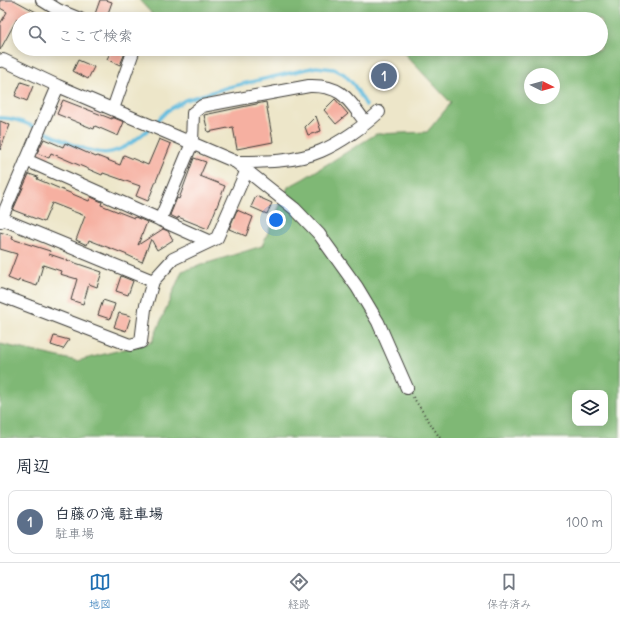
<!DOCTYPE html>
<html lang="ja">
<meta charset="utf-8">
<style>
:root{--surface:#fff;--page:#f2f2f3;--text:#1f2937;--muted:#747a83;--line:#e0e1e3;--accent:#1f6fb2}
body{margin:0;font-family:Delius,"Klee One",sans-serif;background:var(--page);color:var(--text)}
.controls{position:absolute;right:12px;bottom:12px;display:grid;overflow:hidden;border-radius:8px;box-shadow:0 2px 10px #0003}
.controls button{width:36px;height:36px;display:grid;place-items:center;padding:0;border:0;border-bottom:1px solid var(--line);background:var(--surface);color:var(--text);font:20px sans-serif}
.compass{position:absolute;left:524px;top:68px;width:36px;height:36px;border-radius:50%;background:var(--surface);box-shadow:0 2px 10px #0003;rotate:95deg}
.you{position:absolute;left:276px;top:220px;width:14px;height:14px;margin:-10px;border:3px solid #fff;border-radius:50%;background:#1a73e8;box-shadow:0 0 0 6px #1a73e833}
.badge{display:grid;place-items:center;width:26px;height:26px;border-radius:50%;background:var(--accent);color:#fff;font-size:13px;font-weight:700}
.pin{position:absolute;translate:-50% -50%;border:2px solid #fff;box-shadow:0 1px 4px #0006}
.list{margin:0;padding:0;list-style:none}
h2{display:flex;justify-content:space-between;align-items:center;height:52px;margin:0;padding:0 16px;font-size:17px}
h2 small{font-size:13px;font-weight:400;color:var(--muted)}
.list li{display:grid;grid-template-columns:26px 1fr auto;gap:12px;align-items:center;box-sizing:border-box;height:64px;margin:0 8px 8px;padding:0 8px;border:1px solid var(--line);border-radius:8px}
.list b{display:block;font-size:15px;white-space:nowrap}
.list p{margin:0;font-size:13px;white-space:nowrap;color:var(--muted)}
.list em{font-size:13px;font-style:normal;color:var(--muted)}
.icon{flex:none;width:22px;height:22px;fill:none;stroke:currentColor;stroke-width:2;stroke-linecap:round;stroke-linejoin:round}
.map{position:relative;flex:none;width:620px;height:438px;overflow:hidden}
.search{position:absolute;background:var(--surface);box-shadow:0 2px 10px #0003;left:12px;right:12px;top:12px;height:44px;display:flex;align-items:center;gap:10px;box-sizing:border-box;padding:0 14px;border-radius:22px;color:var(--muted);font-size:15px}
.sheet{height:124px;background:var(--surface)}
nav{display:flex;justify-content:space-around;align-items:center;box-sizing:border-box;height:56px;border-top:1px solid var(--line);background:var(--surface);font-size:11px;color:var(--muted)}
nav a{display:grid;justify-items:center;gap:2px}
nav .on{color:var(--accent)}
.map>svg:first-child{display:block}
.forest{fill:#7fb875;stroke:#4e6a48;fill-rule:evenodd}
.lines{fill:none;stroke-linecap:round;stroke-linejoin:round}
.stream{stroke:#61bbde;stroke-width:3.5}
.building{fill:#f6b0a1}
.minor-casing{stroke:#3b3a36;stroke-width:14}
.path{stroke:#3b3a36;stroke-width:2;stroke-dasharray:1 3;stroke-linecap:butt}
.minor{stroke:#fff;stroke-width:12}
</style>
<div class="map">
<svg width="620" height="438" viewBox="0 0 620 438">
<rect width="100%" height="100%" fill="#fdfcf7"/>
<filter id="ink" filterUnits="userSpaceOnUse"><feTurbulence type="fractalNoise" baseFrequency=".025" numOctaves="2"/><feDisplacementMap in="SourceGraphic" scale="8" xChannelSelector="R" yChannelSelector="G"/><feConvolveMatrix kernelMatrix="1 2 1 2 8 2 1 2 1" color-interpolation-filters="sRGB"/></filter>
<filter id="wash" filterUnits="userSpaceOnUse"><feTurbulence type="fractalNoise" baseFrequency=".012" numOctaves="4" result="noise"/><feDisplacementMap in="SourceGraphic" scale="16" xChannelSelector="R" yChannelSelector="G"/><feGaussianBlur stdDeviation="0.9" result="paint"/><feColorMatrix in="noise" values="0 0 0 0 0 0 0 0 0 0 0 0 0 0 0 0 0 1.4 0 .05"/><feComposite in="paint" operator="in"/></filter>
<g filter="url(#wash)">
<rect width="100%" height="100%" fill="#ede6c9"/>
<path class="forest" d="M 139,0 L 620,0 L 620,438 L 0,438 L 0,344 L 77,361 L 152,342 L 182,271 L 262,246 L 288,187 L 303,179 L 376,134 L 427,132 L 451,103 L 402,51 L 397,49 L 601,49 L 601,19 L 157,19 ZM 530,74 L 554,74 L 554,98 L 530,98 ZM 575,393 L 605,393 L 605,423 L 575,423 Z"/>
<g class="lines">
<path class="stream" d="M 0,118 C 12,117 24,122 35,127 C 54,135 92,157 111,152 C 126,149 138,138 150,128
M 154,124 L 167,111 L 185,100 L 229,87 L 316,67 L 334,69 L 344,74 L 354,85 L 366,105"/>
</g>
<g id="blocks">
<path class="building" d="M 0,0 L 14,0 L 49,19 L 17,19 L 0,50 L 0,24 L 7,12 L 0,8 Z
M 100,0 L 106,0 L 112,2 L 106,19 L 95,14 Z
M 112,49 L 116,49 L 125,53 L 120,65 L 107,59 Z
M 78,60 L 94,67 L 88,79 L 73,71 Z
M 21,82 L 33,86 L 27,101 L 15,96 Z
M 335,99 L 348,114 L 336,124 L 324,110 Z
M 63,100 L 112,119 L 112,117 L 124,122 L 118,136 L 95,126 L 94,129 L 57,114 Z
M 266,102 L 273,142 L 237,149 L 233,127 L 208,132 L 204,115 Z
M 316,116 L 321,131 L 308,135 L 305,127 Z
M 0,121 L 10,125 L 0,150 Z
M 44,139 L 63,147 L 65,143 L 96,157 L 97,156 L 120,165 L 124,155 L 148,165 L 159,139 L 171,144 L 148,201 L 136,196 L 140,186 L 103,173 L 102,175 L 51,153 L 49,158 L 37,153 Z
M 194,158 L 206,162 L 200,176 L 225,186 L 208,229 L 178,217 L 178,219 L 170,215 L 177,198 L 179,199 Z
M 29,174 L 38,177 L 37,179 L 89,201 L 91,197 L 102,202 L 101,205 L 134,218 L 135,217 L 147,222 L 138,245 L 163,229 L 168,231 L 173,240 L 157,250 L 151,239 L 142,262 L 125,254 L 89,240 L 87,245 L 76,240 L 85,216 L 52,203 L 44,222 L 13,210 Z
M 256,196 L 272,203 L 267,214 L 251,207 Z
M 237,210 L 253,217 L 246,236 L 229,229 Z
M 0,232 L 13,236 L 12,239 L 50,251 L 49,254 L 102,272 L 97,287 L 89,284 L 83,304 L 71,300 L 77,279 L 60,274 L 61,271 L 43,265 L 37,286 L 19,280 L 18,282 L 8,278 L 17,254 L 0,249 Z
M 121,276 L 133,281 L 128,295 L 116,291 Z
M 103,300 L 115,304 L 110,319 L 98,315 Z
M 119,313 L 131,316 L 126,331 L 114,327 Z
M 54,336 L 69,340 L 63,349 L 51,345 Z"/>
</g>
</g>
<g filter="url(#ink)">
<use href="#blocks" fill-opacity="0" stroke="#3b3a36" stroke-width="1"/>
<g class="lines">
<g class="minor-casing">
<path id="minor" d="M 42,0 L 58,10 L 80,19
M 0,61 L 3,60 L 58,86 L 236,162 L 295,209 L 319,234 L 357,287 L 378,322 L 407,388
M 113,109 L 134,49
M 26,160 L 208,241
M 236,162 C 263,162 296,162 321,151 C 340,143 364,126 379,112
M 0,218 L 153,281
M 160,220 L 192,143 L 193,113 L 202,106 L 309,86 C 342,85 348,99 366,123
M 0,222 L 58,86
M 0,295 L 130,345 L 141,342 L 145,309 L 153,281 L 173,259 L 217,238 L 246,172"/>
</g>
<path class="path" d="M 413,397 L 440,438"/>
<use href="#minor" class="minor"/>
</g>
</g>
</svg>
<div class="controls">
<button><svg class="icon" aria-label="layers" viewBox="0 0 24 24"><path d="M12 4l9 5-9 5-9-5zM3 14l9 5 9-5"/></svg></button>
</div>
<svg class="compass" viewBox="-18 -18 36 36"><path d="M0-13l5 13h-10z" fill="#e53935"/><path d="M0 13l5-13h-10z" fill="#747a83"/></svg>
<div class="you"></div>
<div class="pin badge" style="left:384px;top:76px;background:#5c6f8a">1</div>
<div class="search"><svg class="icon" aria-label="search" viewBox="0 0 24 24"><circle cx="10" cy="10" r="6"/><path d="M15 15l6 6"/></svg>ここで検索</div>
</div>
<section class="sheet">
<h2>周辺<small></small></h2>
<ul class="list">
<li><span class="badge" style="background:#5c6f8a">1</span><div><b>白藤の滝 駐車場</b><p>駐車場</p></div><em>100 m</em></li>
</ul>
</section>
<nav>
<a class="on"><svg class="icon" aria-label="map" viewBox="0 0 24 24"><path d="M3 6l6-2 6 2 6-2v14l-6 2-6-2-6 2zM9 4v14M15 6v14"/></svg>地図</a>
<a><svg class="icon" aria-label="directions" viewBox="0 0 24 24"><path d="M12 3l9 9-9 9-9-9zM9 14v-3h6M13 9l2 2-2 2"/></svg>経路</a>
<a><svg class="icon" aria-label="saved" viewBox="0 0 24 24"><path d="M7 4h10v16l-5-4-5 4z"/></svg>保存済み</a>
</nav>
